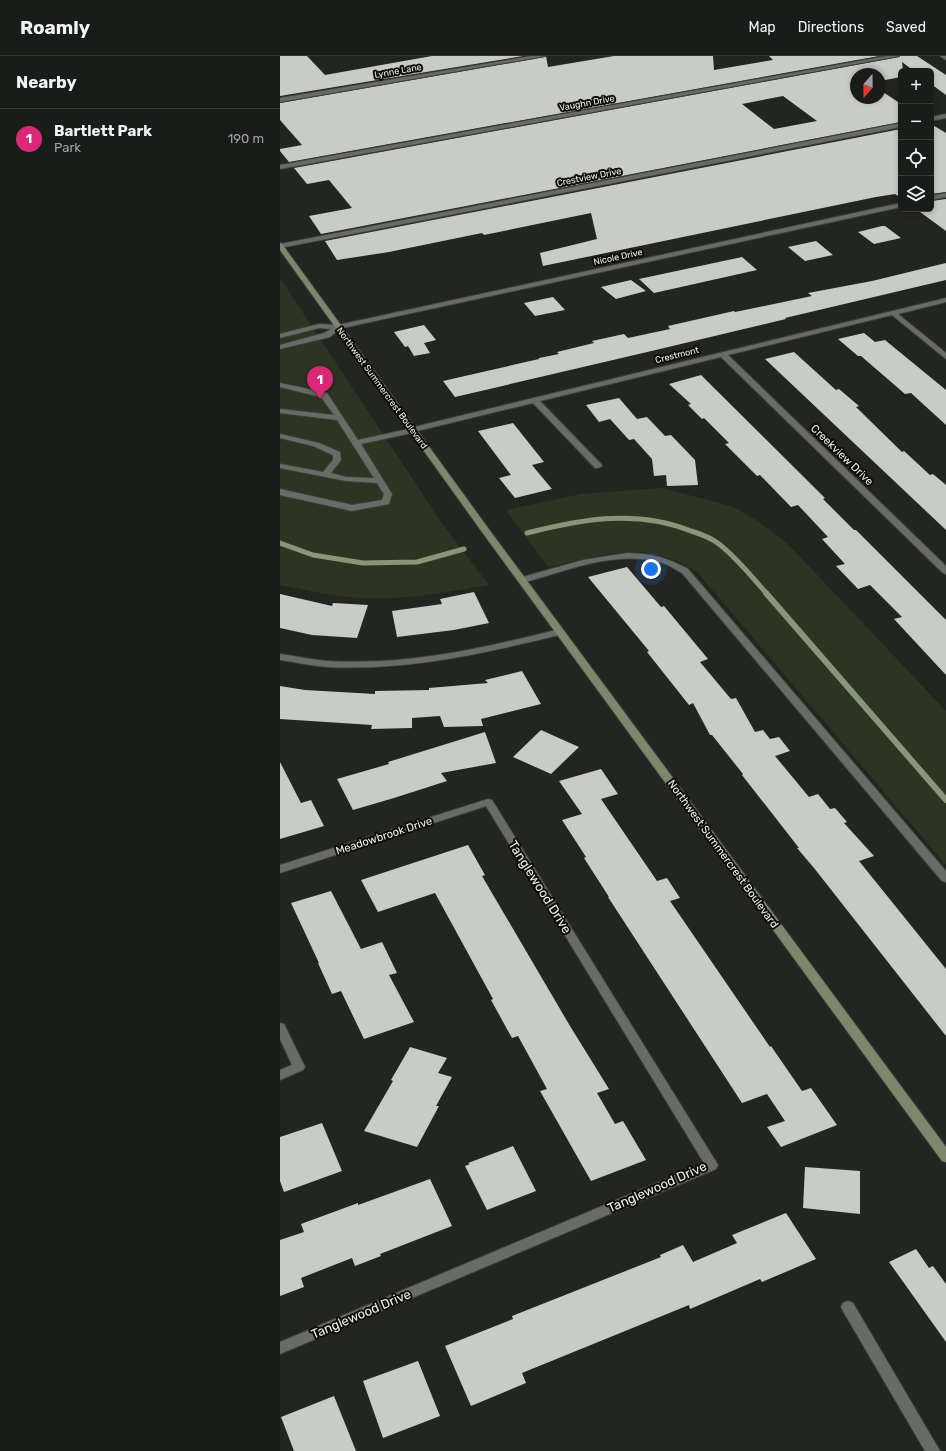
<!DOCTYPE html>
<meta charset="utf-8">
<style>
:root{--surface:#1a1c19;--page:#272926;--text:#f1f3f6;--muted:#9fa1a2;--line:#383a38;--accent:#db2777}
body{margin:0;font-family:Rubik,sans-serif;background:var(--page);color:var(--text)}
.controls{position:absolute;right:12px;top:12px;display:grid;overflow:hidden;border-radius:6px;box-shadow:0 2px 6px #0003}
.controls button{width:36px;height:36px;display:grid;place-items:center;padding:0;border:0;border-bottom:1px solid var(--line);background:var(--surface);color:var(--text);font:20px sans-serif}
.compass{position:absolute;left:570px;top:12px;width:36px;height:36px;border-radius:50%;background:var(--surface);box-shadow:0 2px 6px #0003;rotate:200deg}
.you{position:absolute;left:371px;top:513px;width:14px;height:14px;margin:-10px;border:3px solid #fff;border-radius:50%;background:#1a73e8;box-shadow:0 0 0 6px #1a73e833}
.badge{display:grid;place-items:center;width:26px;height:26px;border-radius:50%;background:var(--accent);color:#fff;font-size:13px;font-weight:700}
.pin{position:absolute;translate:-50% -33px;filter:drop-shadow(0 1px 2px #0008)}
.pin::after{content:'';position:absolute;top:21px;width:14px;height:12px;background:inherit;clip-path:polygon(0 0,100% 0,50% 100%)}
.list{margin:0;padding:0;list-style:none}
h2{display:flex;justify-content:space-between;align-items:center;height:52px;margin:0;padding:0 16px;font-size:17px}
h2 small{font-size:13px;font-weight:400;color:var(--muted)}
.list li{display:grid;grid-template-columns:26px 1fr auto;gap:12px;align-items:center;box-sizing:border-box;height:60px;padding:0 16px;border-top:1px solid var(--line)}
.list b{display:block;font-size:15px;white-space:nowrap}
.list p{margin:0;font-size:13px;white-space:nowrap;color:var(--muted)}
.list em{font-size:13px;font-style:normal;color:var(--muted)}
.icon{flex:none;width:22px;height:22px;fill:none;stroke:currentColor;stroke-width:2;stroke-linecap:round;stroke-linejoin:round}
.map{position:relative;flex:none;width:666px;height:1395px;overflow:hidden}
header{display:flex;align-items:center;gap:24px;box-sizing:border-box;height:56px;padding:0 20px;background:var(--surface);border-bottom:1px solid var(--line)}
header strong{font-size:19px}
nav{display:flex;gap:22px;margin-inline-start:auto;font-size:14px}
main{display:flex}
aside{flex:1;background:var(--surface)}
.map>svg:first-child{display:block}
.green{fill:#2d3522}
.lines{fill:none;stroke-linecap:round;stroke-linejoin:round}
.stream-far1{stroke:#89957a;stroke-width:5}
.stream{stroke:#89957a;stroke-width:6}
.building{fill:#c9cbc6;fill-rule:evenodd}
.lane-casing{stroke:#3e403d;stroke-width:2}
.street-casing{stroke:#3e403d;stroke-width:2}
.secondary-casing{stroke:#3e403d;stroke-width:2}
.lane{fill:#696b66;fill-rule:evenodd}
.street{fill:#696b66;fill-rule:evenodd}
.secondary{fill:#7c876b;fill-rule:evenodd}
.labels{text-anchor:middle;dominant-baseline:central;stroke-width:4;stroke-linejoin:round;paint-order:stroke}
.far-street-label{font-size:9px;fill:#f0f1ee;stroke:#0d0e0c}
.street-label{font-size:11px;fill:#f0f1ee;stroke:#0d0e0c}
.near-street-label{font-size:13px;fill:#f0f1ee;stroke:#0d0e0c}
</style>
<header>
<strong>Roamly</strong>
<nav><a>Map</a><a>Directions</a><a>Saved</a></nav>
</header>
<main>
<aside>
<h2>Nearby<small></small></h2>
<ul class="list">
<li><span class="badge">1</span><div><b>Bartlett Park</b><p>Park</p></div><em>190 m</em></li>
</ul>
</aside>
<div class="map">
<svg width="666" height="1395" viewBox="0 0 666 1395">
<rect width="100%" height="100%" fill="#232521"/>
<path class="green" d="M 0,222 L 161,466 L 209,529 C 166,536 122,545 79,542 C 52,540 26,534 0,529 Z
M 382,432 L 454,451 L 479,466 L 507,487 L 666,655 L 666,809 L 417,516 C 365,482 324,499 268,511 L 226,454 L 301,438 Z"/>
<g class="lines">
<path class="stream-far1" d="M 247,477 C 302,463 357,453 411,475 C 421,478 431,482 439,488 C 457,502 472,521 487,538
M 0,487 L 33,499 L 83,507 L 137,506 L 184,493"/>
<path class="stream" d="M 486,537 L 666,744"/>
</g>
<path class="building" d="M 0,0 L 27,0 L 45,19 L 152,0 L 243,0 L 0,40 Z
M 266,0 L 268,11 L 334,0 L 433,0 L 434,14 L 493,4 L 489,0 L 599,0 L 9,106 L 0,95 L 0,93 L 22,89 L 0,64 L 0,47 L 265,1 Z
M 620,0 L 637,0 L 666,19 L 666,39 L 651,28 L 651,15 L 634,15 L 622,6 L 623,15 L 621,15 L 621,21 L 600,25 L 600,18 L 576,18 L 576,42 L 600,42 L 600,34 L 621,48 L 621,66 L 41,178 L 29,160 L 72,152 L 49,124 L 27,128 L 14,112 L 619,1 ZM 503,40 L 537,65 L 494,73 L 462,48 Z
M 651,68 L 666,77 L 666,136 L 651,138 Z
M 621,73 L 621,142 L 615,138 L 596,141 L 263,210 L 260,197 L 317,183 L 311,157 L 204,179 L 202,177 L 109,196 L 57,204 L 45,185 Z
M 666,143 L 666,175 L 636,153 L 651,153 L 651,145 Z
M 602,170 L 605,170 L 621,182 L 594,188 L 578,176 Z
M 536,185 L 553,199 L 525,205 L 508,191 Z
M 462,201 L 477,214 L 374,237 L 359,223 Z
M 666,207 L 666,224 L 505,262 L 506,263 L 363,297 L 175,341 L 163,325 L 259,303 L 259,302 L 279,298 L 277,296 L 314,287 L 312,285 L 344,278 L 348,282 L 390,273 L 388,270 L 454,255 L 455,256 L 532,240 L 528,237 L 592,225 Z
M 351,224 L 366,235 L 336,243 L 321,231 Z
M 273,241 L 285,254 L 255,260 L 244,247 Z
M 144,269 L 156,284 L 144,287 L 150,297 L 134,300 L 128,290 L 125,291 L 114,276 Z
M 584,277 L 595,286 L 605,284 L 666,334 L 666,369 L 631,337 L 625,338 L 581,300 L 578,300 L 558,283 Z
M 514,296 L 556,334 L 559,333 L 579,350 L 576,351 L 622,396 L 624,395 L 650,419 L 653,418 L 666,429 L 666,474 L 485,303 Z
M 421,319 L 545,442 L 543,443 L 574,474 L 576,474 L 666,564 L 666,619 L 614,563 L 622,561 L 590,529 L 578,533 L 556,510 L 565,508 L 542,483 L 548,481 L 518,449 L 511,451 L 480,419 L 477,420 L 445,388 L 449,387 L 424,362 L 422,363 L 408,349 L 411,348 L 389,328 Z
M 339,342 L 357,363 L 367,361 L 385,380 L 391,379 L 415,404 L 418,429 L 387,430 L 386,419 L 374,420 L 372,403 L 354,383 L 349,384 L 330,363 L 319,366 L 306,349 Z
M 233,367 L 264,406 L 252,409 L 272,433 L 235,442 L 219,422 L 231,419 L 198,375 Z
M 347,511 L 381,551 L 384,550 L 428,603 L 420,606 L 451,643 L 456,642 L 475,676 L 483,674 L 490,683 L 499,681 L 510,695 L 495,700 L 529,741 L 538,738 L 550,753 L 555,752 L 567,766 L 564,767 L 594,800 L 579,805 L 666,913 L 666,980 L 534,812 L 517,792 L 519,792 L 462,719 L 463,718 L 432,679 L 430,679 L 413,647 L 409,649 L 367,596 L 369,595 L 308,521 Z
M 194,536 L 209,567 L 174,574 L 117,581 L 112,555 L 162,548 L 160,543 Z
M 0,538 L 52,550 L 53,547 L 88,549 L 77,582 L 32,579 L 0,572 Z
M 242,615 L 261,648 L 201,663 L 203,670 L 164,671 L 160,660 L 132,662 L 132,672 L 91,673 L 92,669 L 0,663 L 0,630 L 25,634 L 95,638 L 95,635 L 149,634 L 149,632 L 208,627 L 205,624 Z
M 261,674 L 299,691 L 271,718 L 233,701 Z
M 205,676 L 216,707 L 161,717 L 167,725 L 114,742 L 73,754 L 57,723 L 109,708 L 108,706 Z
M 0,706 L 21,747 L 31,744 L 44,770 L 0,783 Z
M 321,713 L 338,738 L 321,743 L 377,825 L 387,822 L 400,842 L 390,845 L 490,991 L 491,990 L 522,1035 L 531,1032 L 557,1069 L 501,1091 L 487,1071 L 505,1065 L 487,1038 L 462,1047 L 328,841 L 329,841 L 304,802 L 306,801 L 282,764 L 302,758 L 279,725 Z
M 188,789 L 205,819 L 202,820 L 290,970 L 329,1033 L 317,1037 L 335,1068 L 343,1065 L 366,1104 L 311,1125 L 260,1035 L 267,1033 L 238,980 L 232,982 L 211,944 L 213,943 L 155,837 L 98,856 L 81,824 Z
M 51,835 L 81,893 L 102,886 L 117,917 L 109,919 L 134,966 L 84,983 L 61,935 L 52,938 L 38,907 L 39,907 L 11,847 Z
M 130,991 L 167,1002 L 158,1017 L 172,1021 L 156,1050 L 159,1050 L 137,1091 L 84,1075 L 113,1025 L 111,1024 Z
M 42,1067 L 62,1115 L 4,1136 L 0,1125 L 0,1081 Z
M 233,1090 L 256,1135 L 207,1154 L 185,1110 L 190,1108 L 188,1107 Z
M 525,1111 L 580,1115 L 580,1158 L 523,1152 Z
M 150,1123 L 172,1170 L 100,1198 L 101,1200 L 75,1210 L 72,1202 L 21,1222 L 24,1231 L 0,1240 L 0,1184 L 24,1176 L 21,1168 L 78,1147 L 78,1149 Z
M 506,1157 L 536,1203 L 482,1226 L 480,1223 L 410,1253 L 409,1249 L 242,1317 L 246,1327 L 191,1350 L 165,1290 L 233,1263 L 232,1260 L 381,1201 L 380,1199 L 403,1189 L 413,1206 L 457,1187 L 452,1179 Z
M 636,1193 L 649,1212 L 653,1210 L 666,1228 L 666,1286 L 609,1206 Z
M 138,1305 L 160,1360 L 103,1382 L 83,1325 Z
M 54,1340 L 76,1395 L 14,1395 L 1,1361 Z"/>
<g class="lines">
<g class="lane-casing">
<path id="lane" d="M 39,268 L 58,269 L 62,271 L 50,281 L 0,293 L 0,289 L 44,277 L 51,273 L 39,272 L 0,282 L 0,278 Z
M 0,327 L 47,337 L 78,384 L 133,372 L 136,372 L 136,376 L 81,388 L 112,438 L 109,448 L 72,455 L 0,439 L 0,433 L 72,449 L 102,444 L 104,438 L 97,427 L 66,425 L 0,412 L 0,408 L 43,416 L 53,404 L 53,399 L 33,390 L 0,382 L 0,378 L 39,387 L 60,396 L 61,404 L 51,417 L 66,421 L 94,422 L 57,364 L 0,357 L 0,353 L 54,359 L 41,341 L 0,331 Z
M 347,497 C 372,498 386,501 408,513 L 666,815 L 666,826 L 662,825 L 402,517 C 396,514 389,509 383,507 C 336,493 287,515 242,527 L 238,524 L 239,522 L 303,504 Z
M 568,1245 L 573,1247 L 660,1395 L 645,1395 L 563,1255 L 561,1251 L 563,1247 Z"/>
</g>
<g class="street-casing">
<path id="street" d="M 252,0 L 265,0 L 0,46 L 0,42 Z
M 607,0 L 619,0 L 0,113 L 0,109 Z
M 660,0 L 666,0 L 666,4 Z
M 666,58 L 666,62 L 651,65 L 651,61 Z
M 621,67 L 621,71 L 0,192 L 0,188 Z
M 666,137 L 666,141 L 651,144 L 651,140 Z
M 621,147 L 621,151 L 58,273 L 54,271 L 58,269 Z
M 666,242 L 666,246 L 618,258 L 666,297 L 666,303 L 612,259 L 448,299 L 666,510 L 666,518 L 663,517 L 441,301 L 260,345 L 321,408 L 322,410 L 318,412 L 315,412 L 253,347 L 133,376 L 129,374 L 130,372 Z
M 280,573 L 283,574 L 285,576 L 283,578 C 206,597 128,615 48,611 C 32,610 16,606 0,604 L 0,598 C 16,600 32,604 48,605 C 127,610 204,592 280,573 Z
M 208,743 L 212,744 L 438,1109 L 436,1113 L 0,1298 L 0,1286 L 424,1107 L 206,750 L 0,817 L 0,809 Z
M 0,967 L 4,968 L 25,1011 L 23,1014 L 0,1024 L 0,1014 L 12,1009 L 0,983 Z"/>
</g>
<g class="secondary-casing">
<path id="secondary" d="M 0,187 L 2,188 L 208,472 L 666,1091 L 666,1106 L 662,1105 L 202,476 L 0,194 Z"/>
</g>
<use href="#lane" class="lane"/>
<use href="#street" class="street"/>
<use href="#secondary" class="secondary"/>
</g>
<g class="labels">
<g class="far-street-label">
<text transform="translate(118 15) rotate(-10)">Lynne Lane</text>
<text transform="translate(307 47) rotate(-10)">Vaughn Drive</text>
<text transform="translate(309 121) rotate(-11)">Crestview Drive</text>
<text transform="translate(338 201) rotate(-12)">Nicole Drive</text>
<text transform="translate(397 299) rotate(-14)">Crestmont</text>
<text transform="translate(102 332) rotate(54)">Northwest Summercrest Boulevard</text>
</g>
<g class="street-label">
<text transform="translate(562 399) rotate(44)">Creekview Drive</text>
<text transform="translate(104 780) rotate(-18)">Meadowbrook Drive</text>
<text transform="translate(443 798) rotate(54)">Northwest Summercrest Boulevard</text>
</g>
<g class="near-street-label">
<text transform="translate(260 831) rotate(58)">Tanglewood Drive</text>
<text transform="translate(377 1131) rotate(-24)">Tanglewood Drive</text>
<text transform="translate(81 1258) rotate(-23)">Tanglewood Drive</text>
</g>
</g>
</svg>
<div class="controls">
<button>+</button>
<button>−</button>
<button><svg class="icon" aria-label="locate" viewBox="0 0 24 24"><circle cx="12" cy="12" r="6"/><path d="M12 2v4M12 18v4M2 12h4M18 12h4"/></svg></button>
<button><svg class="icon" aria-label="layers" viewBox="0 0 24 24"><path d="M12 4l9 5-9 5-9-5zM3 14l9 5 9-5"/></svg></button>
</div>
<svg class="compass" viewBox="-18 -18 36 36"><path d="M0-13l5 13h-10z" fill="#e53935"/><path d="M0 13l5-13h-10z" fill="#9fa1a2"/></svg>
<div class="you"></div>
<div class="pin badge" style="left:40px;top:343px">1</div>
</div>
</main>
